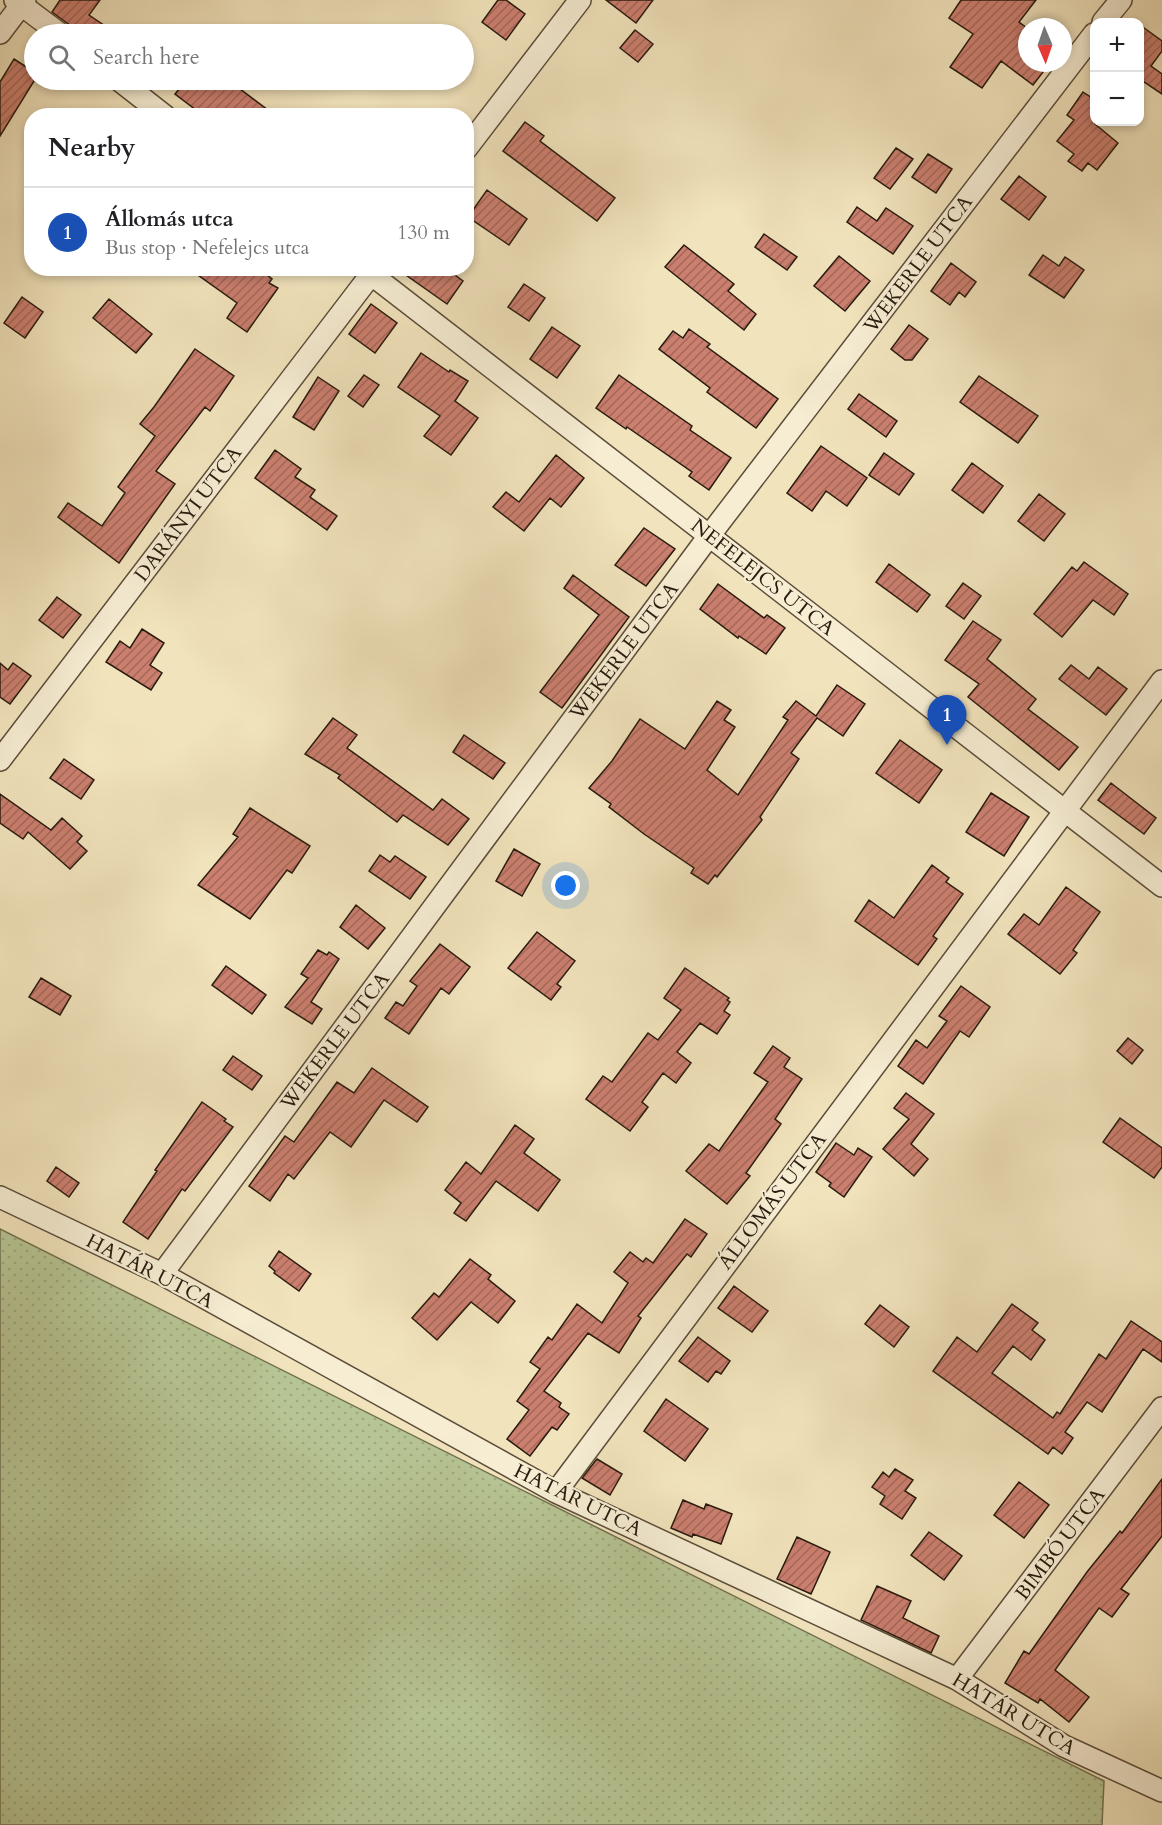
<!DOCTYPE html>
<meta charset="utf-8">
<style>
:root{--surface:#fff;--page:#f6f6f6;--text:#202124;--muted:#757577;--line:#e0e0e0;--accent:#8f2418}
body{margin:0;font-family:Cardo,serif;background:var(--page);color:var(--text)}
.controls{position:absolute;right:18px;top:18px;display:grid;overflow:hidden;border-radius:12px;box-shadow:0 3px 9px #0003}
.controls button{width:54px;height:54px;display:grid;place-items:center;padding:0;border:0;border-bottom:2px solid var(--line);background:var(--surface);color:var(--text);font:30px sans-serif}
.compass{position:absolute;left:1018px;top:18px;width:54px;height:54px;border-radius:50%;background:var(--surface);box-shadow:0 3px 9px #0003;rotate:178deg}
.you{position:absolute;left:566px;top:886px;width:21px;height:21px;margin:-15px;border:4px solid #fff;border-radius:50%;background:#1a73e8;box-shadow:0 0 0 9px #1a73e833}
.badge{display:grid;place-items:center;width:39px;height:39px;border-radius:50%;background:var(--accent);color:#fff;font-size:20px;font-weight:700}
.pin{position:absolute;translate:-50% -50px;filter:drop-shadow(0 2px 3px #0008)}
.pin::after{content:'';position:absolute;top:32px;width:21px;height:18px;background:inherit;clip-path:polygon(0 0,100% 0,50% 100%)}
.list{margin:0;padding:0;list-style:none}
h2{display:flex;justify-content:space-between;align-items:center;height:78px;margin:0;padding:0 24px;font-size:26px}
h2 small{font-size:20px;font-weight:400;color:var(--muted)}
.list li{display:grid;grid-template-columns:39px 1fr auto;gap:18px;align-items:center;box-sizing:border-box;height:90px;padding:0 24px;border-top:2px solid var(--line)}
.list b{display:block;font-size:22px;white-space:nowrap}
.list p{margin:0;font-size:20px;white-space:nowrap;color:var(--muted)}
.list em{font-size:20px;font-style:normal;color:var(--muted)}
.icon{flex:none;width:33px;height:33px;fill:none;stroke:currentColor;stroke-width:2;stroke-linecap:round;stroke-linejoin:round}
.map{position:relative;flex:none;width:1162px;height:1825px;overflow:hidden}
.search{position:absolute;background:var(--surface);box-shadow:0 3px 9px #0003;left:24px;top:24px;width:450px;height:66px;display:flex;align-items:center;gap:15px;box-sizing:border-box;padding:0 21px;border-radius:33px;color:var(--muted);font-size:22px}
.panel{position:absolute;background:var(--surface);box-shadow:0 3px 9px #0003;left:24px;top:108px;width:450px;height:168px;border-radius:24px}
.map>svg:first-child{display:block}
.grass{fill:url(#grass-dots);stroke:#707050;stroke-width:1.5}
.building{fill:url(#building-hatch);stroke:#291b0e;stroke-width:1.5}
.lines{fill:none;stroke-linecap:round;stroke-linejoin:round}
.minor-casing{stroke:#5b4d3a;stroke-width:24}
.minor{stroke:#f6edd3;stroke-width:21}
.labels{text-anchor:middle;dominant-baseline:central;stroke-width:4.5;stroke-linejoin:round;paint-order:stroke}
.street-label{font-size:20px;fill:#291b0e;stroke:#f6edd3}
</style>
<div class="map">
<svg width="1162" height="1825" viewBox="0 0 1162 1825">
<defs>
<pattern id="grass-dots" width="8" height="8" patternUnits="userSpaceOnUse" patternTransform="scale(1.5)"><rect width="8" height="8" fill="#b7c493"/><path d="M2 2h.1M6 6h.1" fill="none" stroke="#9da87e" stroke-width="1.8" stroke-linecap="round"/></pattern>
<pattern id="building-hatch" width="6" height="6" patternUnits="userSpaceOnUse" patternTransform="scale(1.5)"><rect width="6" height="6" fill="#cb7f6f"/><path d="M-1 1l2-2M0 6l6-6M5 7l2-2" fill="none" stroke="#a5675a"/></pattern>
</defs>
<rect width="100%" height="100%" fill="#f1e3bc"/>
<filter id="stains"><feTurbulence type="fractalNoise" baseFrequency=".00333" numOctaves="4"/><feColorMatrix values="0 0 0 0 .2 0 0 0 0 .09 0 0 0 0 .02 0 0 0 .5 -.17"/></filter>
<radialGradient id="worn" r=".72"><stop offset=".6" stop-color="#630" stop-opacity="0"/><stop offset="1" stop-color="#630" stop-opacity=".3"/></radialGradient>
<path class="grass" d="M 0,1229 L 1104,1781 L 1102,1825 L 0,1825 Z"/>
<path class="building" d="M 60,0 L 100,0 L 89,15 L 117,34 L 82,34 L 52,12 Z
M 498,0 L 506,0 L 525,14 L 506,40 L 482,22 Z
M 606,0 L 653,0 L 636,23 Z
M 961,0 L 1036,0 L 1019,22 L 1027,28 L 1027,63 L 1050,63 L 1033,85 L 1001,61 L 982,88 L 950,67 L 973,34 L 949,18 Z
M 1140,25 L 1162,41 L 1162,51 L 1151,66 L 1162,74 L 1162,94 L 1141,80 L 1140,83 Z
M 635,30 L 653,44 L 638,62 L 620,48 Z
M 14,59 L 34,72 L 34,81 L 0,136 L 0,82 Z
M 186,80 L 228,80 L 276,116 L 204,116 L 175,94 Z
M 1083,92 L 1095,100 L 1095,124 L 1118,143 L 1097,170 L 1088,163 L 1082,171 L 1068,161 L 1074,154 L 1057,141 L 1074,120 L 1067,115 Z
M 525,122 L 544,136 L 540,141 L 615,198 L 597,221 L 503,151 Z
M 896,148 L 913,159 L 890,189 L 874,178 Z
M 928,154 L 952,169 L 936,193 L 912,177 Z
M 1019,176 L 1046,197 L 1029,220 L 1001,199 Z
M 487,190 L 527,219 L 509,245 L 468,217 Z
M 857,207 L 877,221 L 886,208 L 913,226 L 893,254 L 847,222 Z
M 764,234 L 797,257 L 787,270 L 755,247 Z
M 684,245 L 734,284 L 728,291 L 756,314 L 744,330 L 665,267 Z
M 1043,255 L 1059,266 L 1065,257 L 1084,270 L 1064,298 L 1029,275 Z
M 839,256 L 870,281 L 845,311 L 814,286 Z
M 951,263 L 976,282 L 965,297 L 959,292 L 950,305 L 931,291 Z
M 188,268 L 258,268 L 272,279 L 269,283 L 278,288 L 247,332 L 227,318 L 237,303 Z
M 396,268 L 445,268 L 463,281 L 447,304 Z
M 524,284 L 545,298 L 529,321 L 508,307 Z
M 22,297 L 43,312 L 25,338 L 4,323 Z
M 109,299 L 152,334 L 136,353 L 93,318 Z
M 371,304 L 397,323 L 375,353 L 349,334 Z
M 909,325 L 928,339 L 912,360 L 905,360 L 891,349 Z
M 552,327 L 580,346 L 557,378 L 530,359 Z
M 689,329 L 710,344 L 707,347 L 778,399 L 756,428 L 707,392 L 710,388 L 659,349 L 673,331 L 683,338 Z
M 195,349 L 234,376 L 210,411 L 205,407 L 156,471 L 175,484 L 119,563 L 58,517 L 68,503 L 102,526 L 125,493 L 118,487 L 155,436 L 140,424 L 154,407 Z
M 421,353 L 449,372 L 450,370 L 468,381 L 455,401 L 478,418 L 451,455 L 424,436 L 440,416 L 398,387 Z
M 364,375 L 379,385 L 363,407 L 348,396 Z
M 619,375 L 692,426 L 690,430 L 731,458 L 709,490 L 689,476 L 692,472 L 627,427 L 626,429 L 596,408 Z
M 979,376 L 1038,416 L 1018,443 L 960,402 Z
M 318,377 L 339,391 L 314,430 L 293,417 Z
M 859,394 L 897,421 L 886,437 L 848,409 Z
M 821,446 L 867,478 L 847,506 L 826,491 L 812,511 L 787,493 Z
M 275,450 L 301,469 L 295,477 L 315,490 L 310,497 L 337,516 L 327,530 L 255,478 Z
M 884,453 L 914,474 L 899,495 L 869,475 Z
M 556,455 L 584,478 L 561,507 L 550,498 L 524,531 L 493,507 L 506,492 L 519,502 Z
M 972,463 L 1003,486 L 983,513 L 952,490 Z
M 1039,494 L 1065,514 L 1044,541 L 1018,521 Z
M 644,528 L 675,549 L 646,586 L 615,565 Z
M 1084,562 L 1128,594 L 1114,615 L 1093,600 L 1062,637 L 1034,614 L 1072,567 L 1077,571 Z
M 889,564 L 930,595 L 917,612 L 876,582 Z
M 573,575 L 629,617 L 562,708 L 540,692 L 599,615 L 564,588 Z
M 963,583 L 981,596 L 964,619 L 946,606 Z
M 718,584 L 764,618 L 767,615 L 785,628 L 766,654 L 739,636 L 738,638 L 700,609 Z
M 57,597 L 81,615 L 63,638 L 39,620 Z
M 973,621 L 1001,640 L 987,659 L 1036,699 L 1028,709 L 1078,747 L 1059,770 L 968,697 L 979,684 L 945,660 Z
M 142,629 L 164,643 L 150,665 L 162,673 L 151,690 L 106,662 L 120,641 L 130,648 Z
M 0,663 L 8,670 L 13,663 L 31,676 L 10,704 L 0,697 Z
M 1071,665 L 1089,679 L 1098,667 L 1127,689 L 1106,715 L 1059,679 Z
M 837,685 L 865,704 L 843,736 L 817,718 L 791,753 L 799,759 L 760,817 L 762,820 L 717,877 L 715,875 L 708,884 L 691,873 L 694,868 L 644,834 L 609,807 L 611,804 L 589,788 L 612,761 L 640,719 L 685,749 L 717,701 L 731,710 L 724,720 L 735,727 L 707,770 L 738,795 L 788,720 L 783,717 L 796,701 L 816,716 Z
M 333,718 L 357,735 L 347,748 L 433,810 L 442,799 L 469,819 L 448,845 L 403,815 L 397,822 L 338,778 L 340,775 L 305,754 Z
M 464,735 L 505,763 L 493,779 L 453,752 Z
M 900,740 L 942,770 L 919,803 L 876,773 Z
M 64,759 L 94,780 L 81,799 L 50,778 Z
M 1111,783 L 1156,818 L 1144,834 L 1098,800 Z
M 991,793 L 1029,817 L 1004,856 L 966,832 Z
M 0,794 L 51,830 L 62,818 L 82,836 L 77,842 L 87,851 L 70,869 L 28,832 L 23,839 L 0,823 Z
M 250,808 L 310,846 L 292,873 L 287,870 L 250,919 L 198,885 L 238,837 L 233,834 Z
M 514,849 L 540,864 L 522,896 L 496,881 Z
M 380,855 L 390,862 L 395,856 L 426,877 L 410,899 L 369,871 Z
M 932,865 L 949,878 L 946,882 L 963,894 L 933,936 L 937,939 L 918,965 L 855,921 L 869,900 L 894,918 Z
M 1066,887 L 1100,912 L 1073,950 L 1077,953 L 1060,974 L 1008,934 L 1024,914 L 1039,925 Z
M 356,905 L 385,928 L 368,949 L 340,927 Z
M 537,932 L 575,961 L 557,984 L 561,987 L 551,1000 L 508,968 Z
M 440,944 L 470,967 L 449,994 L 441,988 L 409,1034 L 385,1018 L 396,1002 L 403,1006 L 417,986 L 410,981 Z
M 318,950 L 327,955 L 329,952 L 339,959 L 311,1002 L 322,1009 L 312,1024 L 285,1007 L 308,978 L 301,974 Z
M 226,966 L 266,995 L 252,1014 L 212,985 Z
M 685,968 L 729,998 L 727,1000 L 730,1002 L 724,1011 L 730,1015 L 717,1034 L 700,1023 L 677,1052 L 691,1063 L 676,1083 L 663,1073 L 642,1102 L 648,1107 L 630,1131 L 586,1099 L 603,1076 L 612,1082 L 648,1033 L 658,1040 L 681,1010 L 664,998 Z
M 41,978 L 71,996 L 60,1015 L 29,997 Z
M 961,986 L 990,1007 L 969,1037 L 960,1031 L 923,1084 L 898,1066 L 916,1040 L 927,1048 L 947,1021 L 939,1016 Z
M 1128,1038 L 1143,1050 L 1132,1064 L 1117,1051 Z
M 773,1046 L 790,1058 L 784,1067 L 802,1079 L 775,1119 L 781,1124 L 746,1173 L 750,1176 L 727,1204 L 686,1171 L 709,1144 L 719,1151 L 768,1082 L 754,1073 Z
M 233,1056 L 262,1076 L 252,1090 L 223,1070 Z
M 372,1068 L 428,1107 L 417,1122 L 384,1100 L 351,1147 L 330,1132 L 294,1179 L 288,1174 L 270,1201 L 249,1186 L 285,1136 L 294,1142 L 337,1082 L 354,1093 Z
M 906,1093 L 934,1114 L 911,1144 L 928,1159 L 914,1176 L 883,1149 L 909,1119 L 894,1108 Z
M 202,1102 L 226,1119 L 224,1121 L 233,1127 L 185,1191 L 182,1189 L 148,1239 L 123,1222 L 157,1171 L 155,1170 Z
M 1120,1118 L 1162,1148 L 1162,1167 L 1154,1178 L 1103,1142 Z
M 515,1125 L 534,1139 L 524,1153 L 560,1180 L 538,1211 L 496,1181 L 466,1221 L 454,1213 L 461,1203 L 445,1190 L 466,1162 L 481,1174 Z
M 836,1143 L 854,1155 L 858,1148 L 872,1157 L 844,1197 L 829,1186 L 831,1183 L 816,1172 Z
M 56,1167 L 79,1183 L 69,1197 L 47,1181 Z
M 685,1219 L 707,1234 L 691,1257 L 687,1254 L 638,1316 L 641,1318 L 619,1353 L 588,1333 L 544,1391 L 561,1403 L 559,1407 L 569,1414 L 557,1430 L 552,1427 L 530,1456 L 507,1439 L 529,1410 L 517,1401 L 540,1369 L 530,1362 L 548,1337 L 552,1340 L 577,1304 L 602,1323 L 628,1283 L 614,1272 L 630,1252 L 643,1262 L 646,1258 L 653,1263 Z
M 279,1251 L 311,1274 L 299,1291 L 274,1273 L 275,1271 L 269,1266 Z
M 470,1259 L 491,1275 L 488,1279 L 515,1301 L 498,1323 L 471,1302 L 437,1340 L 412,1318 L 434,1293 L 439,1297 Z
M 734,1286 L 768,1311 L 752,1332 L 718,1308 Z
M 1012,1304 L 1038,1323 L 1032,1330 L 1045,1340 L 1031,1360 L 1013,1346 L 992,1373 L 1053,1418 L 1057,1412 L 1060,1414 L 1099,1354 L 1106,1359 L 1131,1321 L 1162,1342 L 1162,1362 L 1143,1349 L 1102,1412 L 1087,1402 L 1065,1432 L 1073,1438 L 1062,1454 L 1053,1447 L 1048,1454 L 933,1371 L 957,1337 L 977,1352 Z
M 880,1305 L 909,1327 L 894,1347 L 865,1324 Z
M 698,1337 L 730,1361 L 721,1374 L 716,1371 L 708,1382 L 679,1361 Z
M 666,1399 L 708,1429 L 685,1461 L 644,1431 Z
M 597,1459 L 622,1474 L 610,1495 L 582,1478 Z
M 895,1469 L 913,1480 L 905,1491 L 916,1498 L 902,1519 L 880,1504 L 885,1496 L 872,1487 L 883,1472 L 889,1477 Z
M 1162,1479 L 1162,1536 L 1121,1589 L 1129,1594 L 1112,1617 L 1099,1608 L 1055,1670 L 1089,1697 L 1069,1722 L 1040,1699 L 1038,1703 L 1005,1683 L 1024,1651 L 1029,1654 L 1087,1572 L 1120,1531 L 1122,1533 Z
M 1019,1482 L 1049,1505 L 1024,1538 L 994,1515 Z
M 683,1500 L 704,1509 L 706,1504 L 732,1514 L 721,1544 L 693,1534 L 692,1537 L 671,1528 Z
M 929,1532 L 962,1556 L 944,1580 L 911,1555 Z
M 797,1537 L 830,1552 L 811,1594 L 777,1579 Z
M 877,1586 L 911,1601 L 903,1618 L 939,1636 L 931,1653 L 861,1620 Z"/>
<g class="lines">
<g class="minor-casing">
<path id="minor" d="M 15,0 L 60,34
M 1103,22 L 1121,0
M 0,33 L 25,0
M 119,80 L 165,116
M 466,149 L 580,0
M 363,268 L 1162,886
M 0,760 L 376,268
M 0,1197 L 162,1274 L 556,1492 L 957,1679 L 1064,1746 L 1162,1791
M 162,1274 L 709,536 L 1094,34
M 556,1492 L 1162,681
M 957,1679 L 1162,1408"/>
</g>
<use href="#minor" class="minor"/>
</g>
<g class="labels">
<g class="street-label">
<text transform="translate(918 264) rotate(-53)">WEKERLE UTCA</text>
<text transform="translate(188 514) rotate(-53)">DARÁNYI UTCA</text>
<text transform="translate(763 577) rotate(38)">NEFELEJCS UTCA</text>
<text transform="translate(624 651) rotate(-53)">WEKERLE UTCA</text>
<text transform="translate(335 1041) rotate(-53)">WEKERLE UTCA</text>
<text transform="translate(772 1201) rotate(-53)">ÁLLOMÁS UTCA</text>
<text transform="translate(150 1271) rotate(27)">HATÁR UTCA</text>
<text transform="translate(578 1500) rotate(26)">HATÁR UTCA</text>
<text transform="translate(1060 1544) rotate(-53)">BIMBÓ UTCA</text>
<text transform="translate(1014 1714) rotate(31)">HATÁR UTCA</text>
</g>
</g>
<rect width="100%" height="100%" filter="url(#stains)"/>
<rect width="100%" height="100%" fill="url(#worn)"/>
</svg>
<div class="controls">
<button>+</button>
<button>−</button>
</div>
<svg class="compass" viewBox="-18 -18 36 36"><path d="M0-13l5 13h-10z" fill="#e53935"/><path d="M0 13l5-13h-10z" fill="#757577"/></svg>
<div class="you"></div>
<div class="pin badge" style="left:947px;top:745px;background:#1a4fb4">1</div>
<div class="search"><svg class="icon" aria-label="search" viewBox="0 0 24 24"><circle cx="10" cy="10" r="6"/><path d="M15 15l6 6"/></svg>Search here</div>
<section class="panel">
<h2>Nearby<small></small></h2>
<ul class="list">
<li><span class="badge" style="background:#1a4fb4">1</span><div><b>Állomás utca</b><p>Bus stop · Nefelejcs utca</p></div><em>130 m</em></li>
</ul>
</section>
</div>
